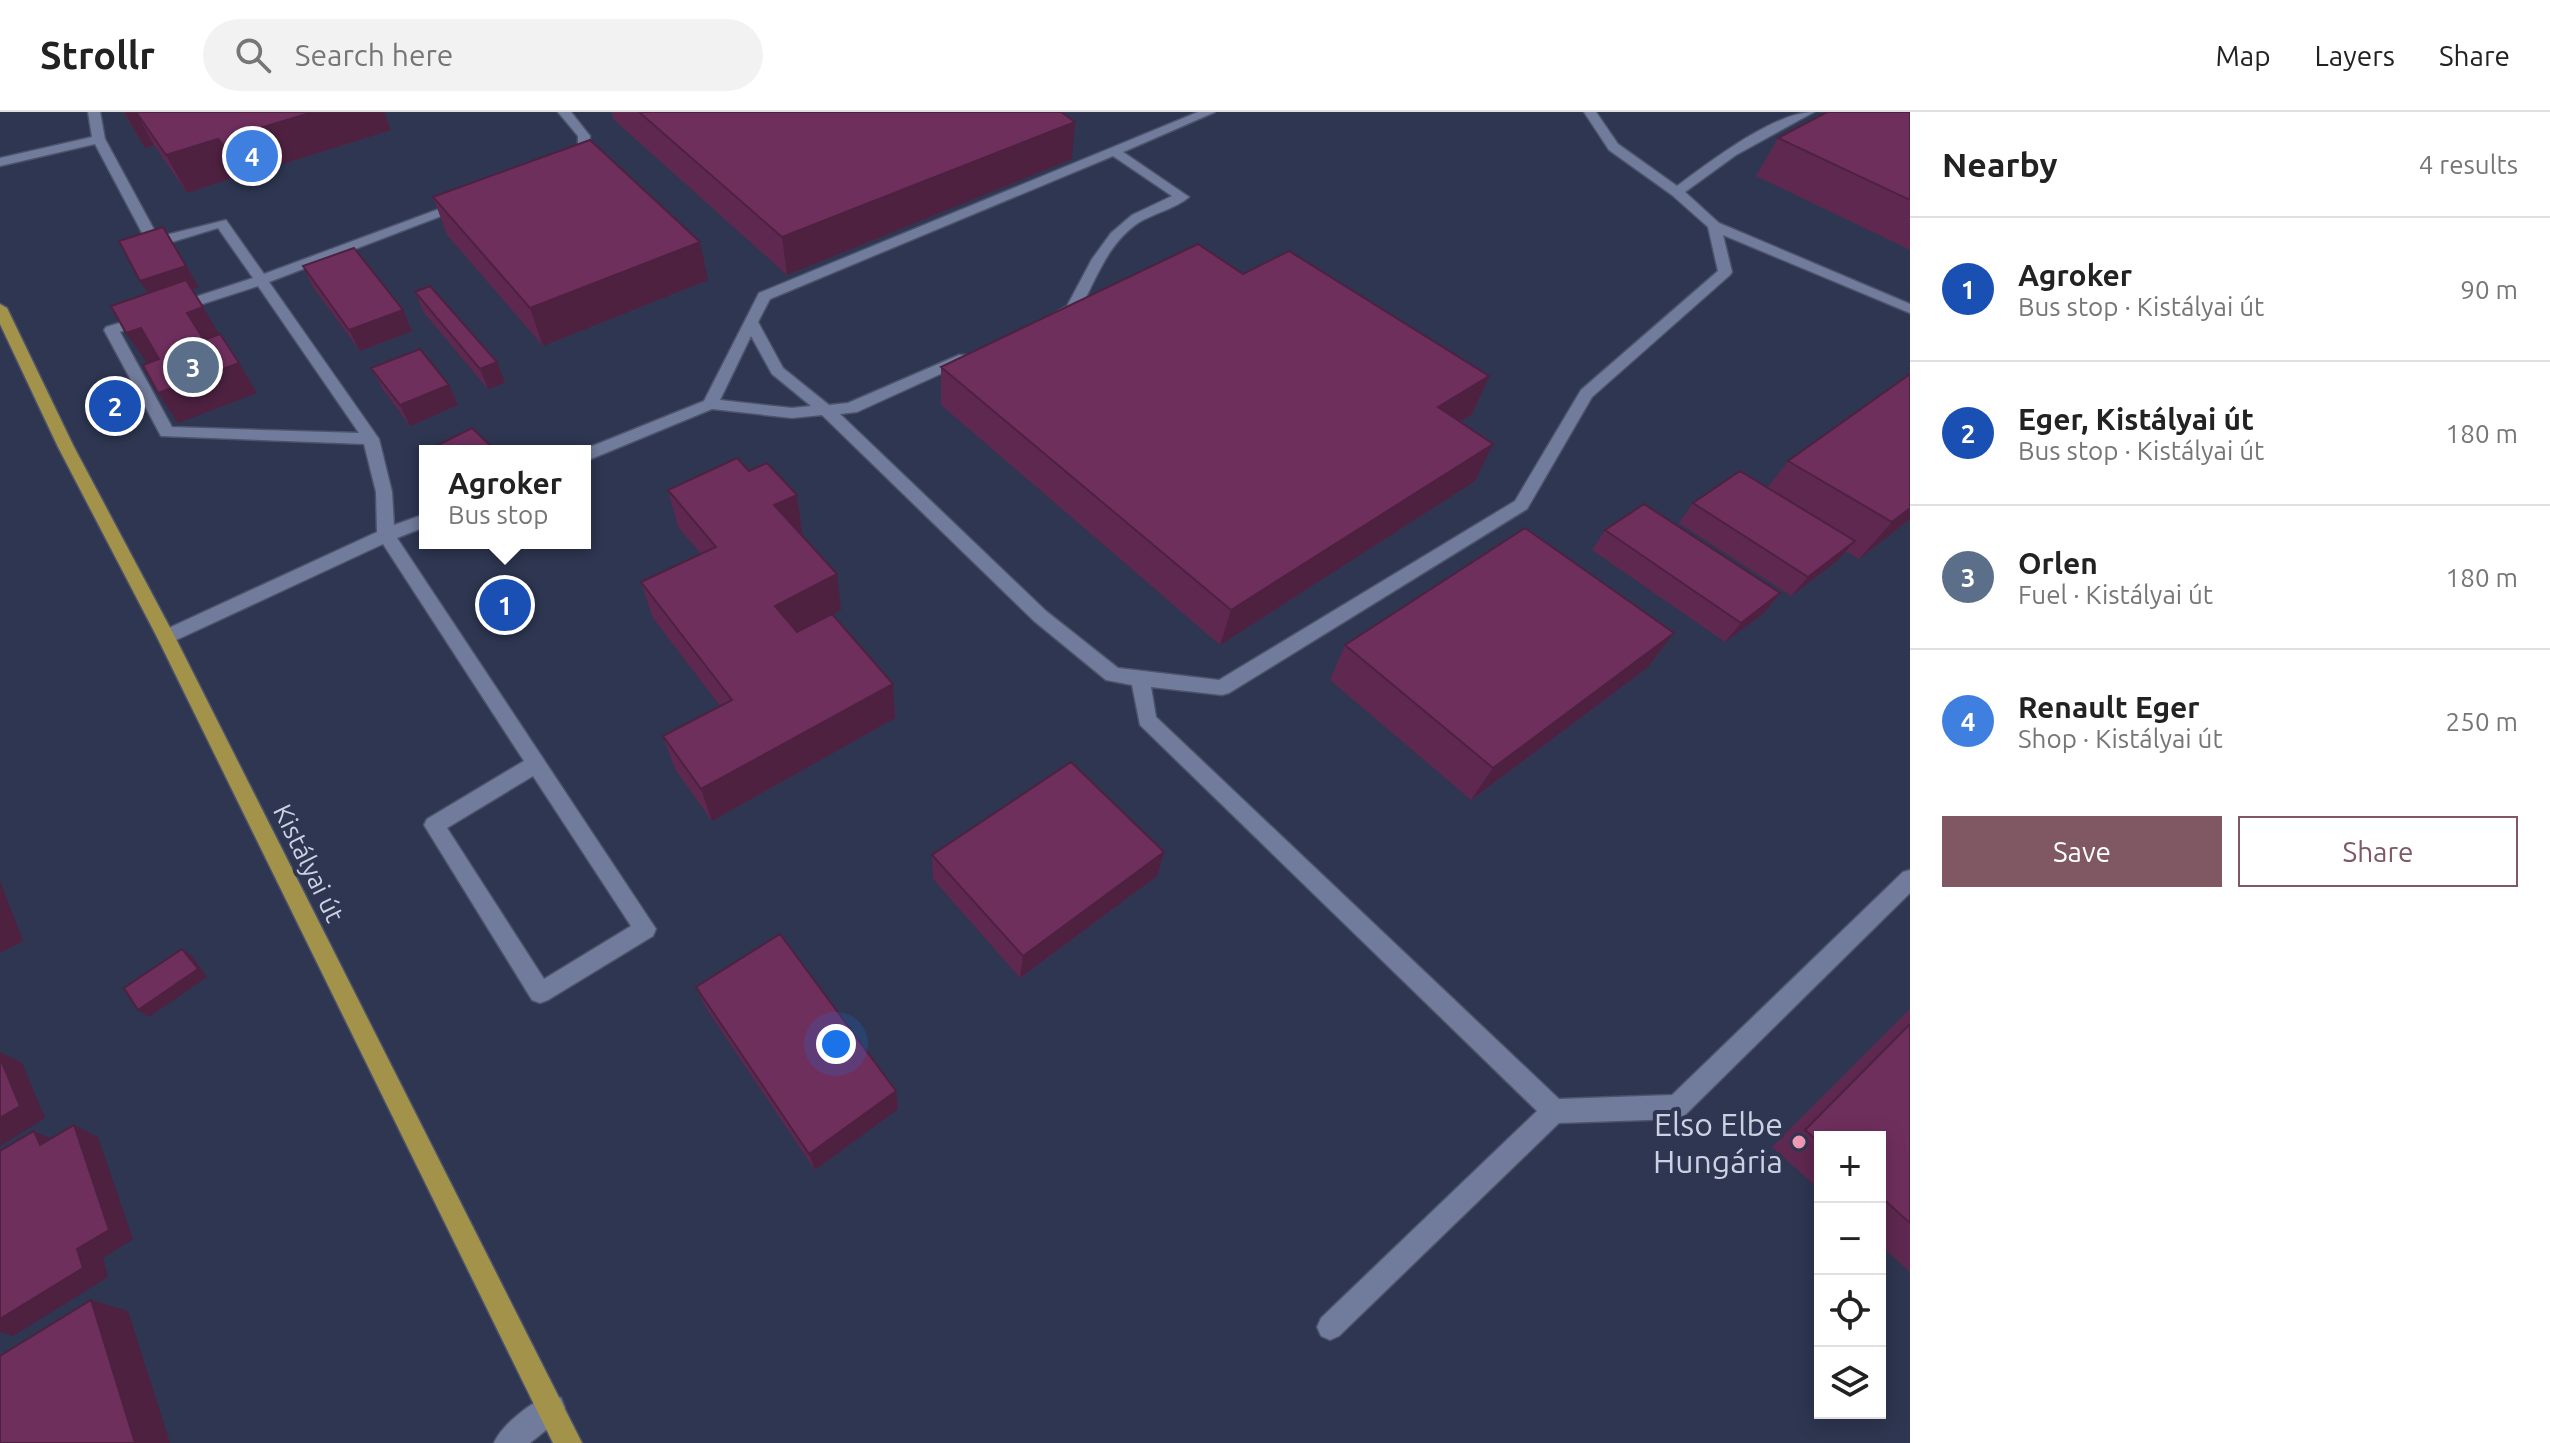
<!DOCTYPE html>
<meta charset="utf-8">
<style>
:root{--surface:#fff;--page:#f2f2f2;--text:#222;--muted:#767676;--line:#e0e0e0;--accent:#7f5864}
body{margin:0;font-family:Ubuntu,sans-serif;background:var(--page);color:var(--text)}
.controls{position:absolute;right:24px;bottom:24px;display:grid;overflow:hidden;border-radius:0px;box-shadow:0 4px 20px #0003}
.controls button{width:72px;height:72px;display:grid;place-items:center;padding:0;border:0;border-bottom:2px solid var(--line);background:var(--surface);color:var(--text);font:40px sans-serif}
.you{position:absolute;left:836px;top:932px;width:28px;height:28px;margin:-20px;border:6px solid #fff;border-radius:50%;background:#1a73e8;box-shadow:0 0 0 12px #1a73e833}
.badge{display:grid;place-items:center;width:52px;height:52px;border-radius:50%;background:var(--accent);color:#fff;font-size:26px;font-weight:700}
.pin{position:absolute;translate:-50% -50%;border:4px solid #fff;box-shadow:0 2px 8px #0006}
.popup{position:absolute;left:419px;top:333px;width:172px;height:104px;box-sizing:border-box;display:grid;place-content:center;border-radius:0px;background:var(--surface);filter:drop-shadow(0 2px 6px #0005);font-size:26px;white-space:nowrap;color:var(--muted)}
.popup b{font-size:30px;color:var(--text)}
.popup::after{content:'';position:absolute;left:50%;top:100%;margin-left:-16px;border:16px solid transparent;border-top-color:var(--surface)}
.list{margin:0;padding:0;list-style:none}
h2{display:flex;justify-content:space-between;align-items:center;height:104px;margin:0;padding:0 32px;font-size:34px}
h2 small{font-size:26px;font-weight:400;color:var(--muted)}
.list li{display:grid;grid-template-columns:52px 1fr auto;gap:24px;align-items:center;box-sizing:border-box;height:144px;padding:0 32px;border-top:2px solid var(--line)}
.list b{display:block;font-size:30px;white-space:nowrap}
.list p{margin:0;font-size:26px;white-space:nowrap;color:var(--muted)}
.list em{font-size:26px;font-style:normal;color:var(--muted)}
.actions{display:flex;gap:16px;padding:24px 32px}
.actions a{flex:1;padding:18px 0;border:2px solid var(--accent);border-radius:0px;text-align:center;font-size:28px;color:var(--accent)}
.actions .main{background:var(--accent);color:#fff}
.icon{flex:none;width:44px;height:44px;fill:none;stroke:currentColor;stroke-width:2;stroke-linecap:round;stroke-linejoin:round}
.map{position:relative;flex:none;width:1910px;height:1331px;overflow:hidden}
header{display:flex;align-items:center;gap:48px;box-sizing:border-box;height:112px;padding:0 40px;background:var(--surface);border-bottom:2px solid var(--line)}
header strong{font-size:38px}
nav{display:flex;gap:44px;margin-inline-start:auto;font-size:28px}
.search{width:560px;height:72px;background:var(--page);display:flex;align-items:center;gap:20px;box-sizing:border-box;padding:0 28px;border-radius:44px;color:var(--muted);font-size:30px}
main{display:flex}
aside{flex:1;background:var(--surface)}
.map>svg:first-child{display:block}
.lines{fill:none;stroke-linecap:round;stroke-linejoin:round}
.minor-casing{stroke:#4c536a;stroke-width:3}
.major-casing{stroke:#4c536a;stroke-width:3}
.minor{fill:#717b9b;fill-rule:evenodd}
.major{fill:#a39249;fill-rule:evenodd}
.wall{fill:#5f2850}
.shaded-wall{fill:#4e2141}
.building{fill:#6f2f5d;stroke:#4e2141;stroke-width:2}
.poi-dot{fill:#f09ab5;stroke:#2e3651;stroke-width:3}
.labels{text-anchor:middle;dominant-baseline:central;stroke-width:8;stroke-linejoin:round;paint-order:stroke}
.street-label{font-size:26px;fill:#cbd1e2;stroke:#2e3651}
.near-poi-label{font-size:32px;fill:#cbd1e2;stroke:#2e3651;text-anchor:end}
</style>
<header>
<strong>Strollr</strong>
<div class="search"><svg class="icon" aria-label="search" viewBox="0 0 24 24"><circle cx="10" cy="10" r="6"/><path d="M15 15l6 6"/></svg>Search here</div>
<nav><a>Map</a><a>Layers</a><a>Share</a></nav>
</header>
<main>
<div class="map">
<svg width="1910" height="1331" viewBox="0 0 1910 1331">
<rect width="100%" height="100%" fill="#2e3651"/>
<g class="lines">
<g class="minor-casing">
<path id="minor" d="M 88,0 L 100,0 L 105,27 L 158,125 L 226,108 L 264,162 L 458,90 L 470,93 L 269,170 L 379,327 L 392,380 L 394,413 L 425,402 L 425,415 L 397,426 L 656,817 L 653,824 L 548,888 L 540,891 L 532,888 L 424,713 L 427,707 L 524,649 L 383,432 L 172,530 L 166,532 L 157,525 L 160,520 L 377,420 L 376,380 L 364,332 L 161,324 L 104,218 L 106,215 L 146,203 L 153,207 L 120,220 L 172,315 L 359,321 L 258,174 L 181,199 L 171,199 L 171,193 L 253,166 L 218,116 L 159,134 L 149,134 L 95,32 L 0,54 L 0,46 L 92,25 ZM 533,664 L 631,814 L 544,867 L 447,716 Z
M 558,0 L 571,0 L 590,24 L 589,51 L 575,55 L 569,51 L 578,46 L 578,24 Z
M 1198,0 L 1215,0 L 1123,40 L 1189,85 C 1175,97 1154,101 1138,111 C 1106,133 1096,169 1078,200 L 1055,209 L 1048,205 L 1067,194 L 1092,147 L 1111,121 L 1132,103 L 1172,84 L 1113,44 L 770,187 L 758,210 L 783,256 L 829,293 L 848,291 L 959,243 L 969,243 L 969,249 L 857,300 L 840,302 L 1046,499 L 1118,556 L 1219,568 L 1515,389 L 1581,278 L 1718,159 L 1708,115 L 1672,83 L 1609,38 L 1584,0 L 1596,0 L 1618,32 L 1677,74 C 1710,50 1774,0 1814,0 L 1736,43 L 1685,80 L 1719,111 L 1910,192 L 1910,201 L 1723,123 L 1732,160 L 1730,163 L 1592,285 L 1527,397 L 1229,581 L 1222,583 L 1151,575 L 1156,605 L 1559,987 L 1672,983 L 1903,760 L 1910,758 L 1910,781 L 1685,1003 L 1677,1007 L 1559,1011 L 1339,1224 L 1330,1228 L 1321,1224 L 1317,1215 L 1321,1206 L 1537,999 L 1140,613 L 1132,573 L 1106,568 L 1034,509 L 822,303 L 792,306 L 712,297 L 591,347 L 585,348 L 585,339 L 580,339 L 704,289 L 759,181 ZM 751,224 L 772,262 L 811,294 L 792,296 L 720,288 Z
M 551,1282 L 561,1286 L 565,1296 L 561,1306 L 530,1331 L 494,1331 C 502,1312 532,1290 551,1282 Z"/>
</g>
<g class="major-casing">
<path id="major" d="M 0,192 L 7,196 L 74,335 L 175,525 L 582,1331 L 553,1331 L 157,525 L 58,335 L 0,212 Z"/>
</g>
<use href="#minor" class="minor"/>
<use href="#major" class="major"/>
</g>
<path class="wall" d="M 123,0 L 384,0 L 391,18 L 273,55 L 276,62 L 244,72 L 238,64 L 187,81 L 154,33 L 145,36 Z
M 612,0 L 1061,0 L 1072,47 L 787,163 L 613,7 Z
M 1910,0 L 1910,138 L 1756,64 L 1778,26 Z
M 433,85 L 708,168 L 543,234 L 447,123 Z
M 303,154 L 412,219 L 360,239 L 313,175 Z
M 1243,162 L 1489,264 L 1472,302 L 1460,310 L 1493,332 L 1475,369 L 1220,533 L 941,293 L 941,255 Z
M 415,180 L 505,271 L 488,277 L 424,201 Z
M 371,256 L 449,273 L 458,293 L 410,314 L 382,276 Z
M 1788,349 L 1910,407 L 1859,447 L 1845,439 L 1837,449 L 1791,484 L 1679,411 L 1693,391 L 1768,375 Z
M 749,359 L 797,383 L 802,420 L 800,421 L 841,498 L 832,503 L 893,572 L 895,606 L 712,709 L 675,657 L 663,624 L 720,594 L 653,506 L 641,470 L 701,442 L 678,415 L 668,378 Z
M 1605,418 L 1780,481 L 1764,501 L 1725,530 L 1592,438 Z
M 1674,521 L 1647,556 L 1471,688 L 1330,568 L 1345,533 Z
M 1164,740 L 1157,764 L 1020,866 L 933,767 L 932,743 Z
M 696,875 L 896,979 L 898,997 L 815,1058 L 706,896 Z
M 1910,897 L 1910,1160 L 1880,1133 L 1880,1025 L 1820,1025 L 1820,1078 L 1772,1035 Z"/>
<path class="shaded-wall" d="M 124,0 L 136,0 L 154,33 L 145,36 Z
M 313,0 L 384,0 L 391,18 L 273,55 L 276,62 L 244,72 L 225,35 L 253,18 Z
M 1075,10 L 1072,47 L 787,163 L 782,125 Z
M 218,27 L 238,64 L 187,81 L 166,43 Z
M 163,115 L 199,175 L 154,190 L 140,169 Z
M 700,130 L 708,168 L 543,234 L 530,196 Z
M 203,195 L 221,225 L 205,231 L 187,201 Z
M 403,198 L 412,219 L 360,239 L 349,218 Z
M 141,216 L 161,246 L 147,251 L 126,221 Z
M 497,250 L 505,271 L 488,277 L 480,257 Z
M 239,251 L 257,281 L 178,311 L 158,281 Z
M 1489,264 L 1472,302 L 1422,333 L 1438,295 Z
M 449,273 L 458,293 L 410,314 L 400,293 Z
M 1493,332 L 1475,369 L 1220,533 L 1231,498 Z
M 797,383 L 802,420 L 781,430 L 774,393 Z
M 1910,396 L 1910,407 L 1859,447 L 1892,410 Z
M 1855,429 L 1837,449 L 1791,484 L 1808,465 Z
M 837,462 L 841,498 L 782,529 L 775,494 Z
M 1780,481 L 1764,501 L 1725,530 L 1741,511 Z
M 1674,521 L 1647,556 L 1471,688 L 1493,656 Z
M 893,572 L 895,606 L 712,709 L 701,677 Z
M 1164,740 L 1157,764 L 1020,866 L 1023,844 Z
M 0,769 L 23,829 L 0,841 Z
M 182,837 L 192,844 L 207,865 L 149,905 L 138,898 Z
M 0,940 L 22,951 L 45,1006 L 0,1034 Z
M 896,979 L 898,997 L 815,1058 L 809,1042 Z
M 74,1013 L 98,1025 L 133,1127 L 103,1146 L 108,1165 L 13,1224 L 0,1220 L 0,1207 L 77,1137 Z
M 34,1019 L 59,1030 L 40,1033 Z
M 91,1188 L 128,1199 L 170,1331 L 135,1331 Z"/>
<path class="building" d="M 136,0 L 313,0 L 253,18 L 258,24 L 225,35 L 218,27 L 166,43 Z
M 639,0 L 1061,0 L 1075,10 L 782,125 Z
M 1827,0 L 1910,0 L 1910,88 L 1778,26 Z
M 590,28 L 700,130 L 530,196 L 433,85 Z
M 163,115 L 186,154 L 140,169 L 119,129 Z
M 1198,132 L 1243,162 L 1289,139 L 1489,264 L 1438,295 L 1493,332 L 1231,498 L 941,255 Z
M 354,136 L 403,198 L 349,218 L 303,154 Z
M 186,168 L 203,195 L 187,201 L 204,228 L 220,222 L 239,251 L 158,281 L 143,253 L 159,247 L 141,216 L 126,221 L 111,194 Z
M 430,174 L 497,250 L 480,257 L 415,180 Z
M 420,237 L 449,273 L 400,293 L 371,256 Z
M 1910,262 L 1910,396 L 1892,410 L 1788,349 Z
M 472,316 L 496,339 L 432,339 L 430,337 Z
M 737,346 L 749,359 L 767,351 L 797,383 L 774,393 L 837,462 L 775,494 L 797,520 L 832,502 L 893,572 L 701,677 L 663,624 L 732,588 L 641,470 L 716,435 L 668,378 Z
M 1740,359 L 1855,429 L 1808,465 L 1693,391 Z
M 1644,392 L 1780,481 L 1741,511 L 1605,418 Z
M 1525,416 L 1674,521 L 1493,656 L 1345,533 Z
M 1071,650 L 1164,740 L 1023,844 L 932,743 Z
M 780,822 L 896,979 L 809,1042 L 696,875 Z
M 182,837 L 198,857 L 138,898 L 124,876 Z
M 1910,912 L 1910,1111 L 1880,1084 L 1880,1025 L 1820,1025 L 1820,1031 L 1805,1018 Z
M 0,946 L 20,994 L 0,1006 Z
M 74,1013 L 109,1118 L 77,1137 L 83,1156 L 0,1207 L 0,1039 L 34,1019 L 40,1033 Z
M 91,1188 L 135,1331 L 0,1331 L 0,1244 Z"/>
<circle class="poi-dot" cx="1799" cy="1030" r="8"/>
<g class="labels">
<g class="street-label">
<text transform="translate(309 751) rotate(64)">Kistályai út</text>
</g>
<g class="near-poi-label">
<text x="1783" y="1012">Elso Elbe<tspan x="1783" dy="37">Hungária</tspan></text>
</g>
</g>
</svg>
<div class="controls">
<button>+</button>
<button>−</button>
<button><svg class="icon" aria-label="locate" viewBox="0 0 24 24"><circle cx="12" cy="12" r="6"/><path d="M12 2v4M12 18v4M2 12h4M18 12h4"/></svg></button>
<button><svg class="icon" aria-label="layers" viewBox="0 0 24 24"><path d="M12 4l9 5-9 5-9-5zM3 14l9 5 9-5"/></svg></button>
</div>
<div class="you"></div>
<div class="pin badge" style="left:505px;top:493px;background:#1a4fb4">1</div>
<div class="popup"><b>Agroker</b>Bus stop</div>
<div class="pin badge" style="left:115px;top:294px;background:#1a4fb4">2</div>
<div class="pin badge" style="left:193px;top:255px;background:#5c6f8a">3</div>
<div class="pin badge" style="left:252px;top:44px;background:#3f7fe0">4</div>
</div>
<aside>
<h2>Nearby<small>4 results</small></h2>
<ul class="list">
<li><span class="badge" style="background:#1a4fb4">1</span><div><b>Agroker</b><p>Bus stop · Kistályai út</p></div><em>90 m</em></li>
<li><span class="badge" style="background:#1a4fb4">2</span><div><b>Eger, Kistályai út</b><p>Bus stop · Kistályai út</p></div><em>180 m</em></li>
<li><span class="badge" style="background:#5c6f8a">3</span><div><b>Orlen</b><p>Fuel · Kistályai út</p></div><em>180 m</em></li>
<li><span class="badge" style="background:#3f7fe0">4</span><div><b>Renault Eger</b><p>Shop · Kistályai út</p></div><em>250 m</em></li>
</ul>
<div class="actions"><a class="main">Save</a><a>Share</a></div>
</aside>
</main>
